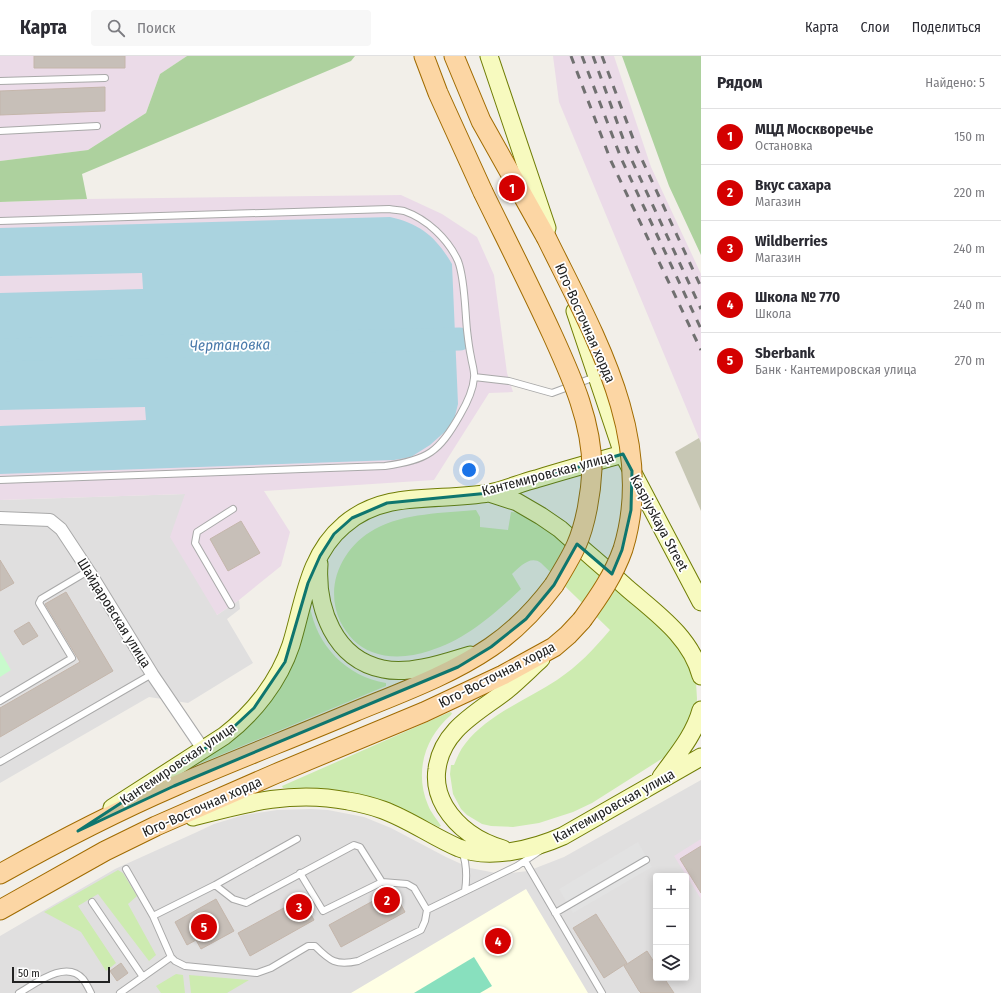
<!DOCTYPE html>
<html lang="ru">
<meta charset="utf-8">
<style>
:root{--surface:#fff;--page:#f7f7f7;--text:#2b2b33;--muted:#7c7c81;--line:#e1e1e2;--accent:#d40000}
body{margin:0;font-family:"Fira Sans Condensed",sans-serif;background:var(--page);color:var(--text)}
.controls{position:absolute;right:12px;bottom:12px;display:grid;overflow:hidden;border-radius:4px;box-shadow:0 2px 10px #0003}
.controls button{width:36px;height:36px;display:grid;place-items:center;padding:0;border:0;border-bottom:1px solid var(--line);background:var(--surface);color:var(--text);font:20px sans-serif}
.scale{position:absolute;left:12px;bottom:10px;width:98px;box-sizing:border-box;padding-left:4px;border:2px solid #222;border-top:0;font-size:11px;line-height:14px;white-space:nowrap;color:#222;-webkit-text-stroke:3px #fff;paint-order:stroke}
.you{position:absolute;left:469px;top:414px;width:14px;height:14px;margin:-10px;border:3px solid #fff;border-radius:50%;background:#1a73e8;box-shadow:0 0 0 6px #1a73e833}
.badge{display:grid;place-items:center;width:26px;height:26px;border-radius:50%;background:var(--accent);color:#fff;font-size:13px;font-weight:700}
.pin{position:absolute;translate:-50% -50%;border:2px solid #fff;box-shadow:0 1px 4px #0006}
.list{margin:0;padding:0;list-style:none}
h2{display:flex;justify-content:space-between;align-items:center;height:52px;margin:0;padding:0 16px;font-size:17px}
h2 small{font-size:13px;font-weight:400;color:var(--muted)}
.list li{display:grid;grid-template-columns:26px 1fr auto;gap:12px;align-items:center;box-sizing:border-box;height:56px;padding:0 16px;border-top:1px solid var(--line)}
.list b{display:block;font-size:15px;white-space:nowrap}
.list p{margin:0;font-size:13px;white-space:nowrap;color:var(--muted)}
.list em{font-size:13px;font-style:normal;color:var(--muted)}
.icon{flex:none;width:22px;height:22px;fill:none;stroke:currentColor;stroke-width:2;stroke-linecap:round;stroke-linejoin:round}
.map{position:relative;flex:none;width:701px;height:937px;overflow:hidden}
header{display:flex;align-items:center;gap:24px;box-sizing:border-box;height:56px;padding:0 20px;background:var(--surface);border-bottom:1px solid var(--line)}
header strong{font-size:19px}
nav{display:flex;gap:22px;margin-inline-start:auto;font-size:14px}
.search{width:280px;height:36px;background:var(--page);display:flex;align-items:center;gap:10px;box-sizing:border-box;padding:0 14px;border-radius:4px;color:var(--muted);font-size:15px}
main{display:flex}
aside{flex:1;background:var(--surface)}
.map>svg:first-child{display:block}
.residential{fill:#e0dfdf;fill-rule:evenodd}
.industrial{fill:#ebdbe8}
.education{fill:#ffffe5}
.construction{fill:#c7c7b4}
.grass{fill:#cdebb0}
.forest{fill:#add19e}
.park{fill:#c8facc}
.pitch{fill:#88e0be}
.parking{fill:#e2e2e2}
.water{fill:#aad3df}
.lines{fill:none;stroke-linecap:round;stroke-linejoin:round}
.river{stroke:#aad3df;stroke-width:23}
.building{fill:#c7bfb8;stroke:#c4b6ab}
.lane-casing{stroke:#a9a9a9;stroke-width:8}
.street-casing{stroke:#a9a9a9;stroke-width:14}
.secondary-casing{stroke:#707d05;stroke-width:19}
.primary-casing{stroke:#a06b00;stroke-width:21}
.lane{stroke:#fff;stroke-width:6}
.street{stroke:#fff;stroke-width:12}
.secondary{stroke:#f7fabf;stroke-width:17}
.primary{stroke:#fcd6a4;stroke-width:19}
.rail{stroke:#707070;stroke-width:3;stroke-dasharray:8 8;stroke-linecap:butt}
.primary-bridge-casing{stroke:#a06b00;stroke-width:21;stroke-linecap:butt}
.primary-bridge{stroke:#fcd6a4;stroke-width:19}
.marked{fill:#0f766e;fill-opacity:0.2;stroke:#0f766e;stroke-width:3;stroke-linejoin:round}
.labels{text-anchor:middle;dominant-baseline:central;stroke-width:3.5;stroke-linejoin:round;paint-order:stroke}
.street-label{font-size:14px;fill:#222;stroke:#fff}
.water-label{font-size:15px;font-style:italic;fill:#4a7aab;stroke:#fff}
</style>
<header>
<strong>Карта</strong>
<div class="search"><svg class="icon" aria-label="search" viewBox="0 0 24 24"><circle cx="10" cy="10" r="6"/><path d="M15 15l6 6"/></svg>Поиск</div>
<nav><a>Карта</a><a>Слои</a><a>Поделиться</a></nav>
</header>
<main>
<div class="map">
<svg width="701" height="937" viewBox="0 0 701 937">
<rect width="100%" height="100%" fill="#f2efe9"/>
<path class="residential" d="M 185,438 L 217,559 L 239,544 L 240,553 L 227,563 L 253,607 L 188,647 L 149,641 L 0,727 L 0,444 Z
M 701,724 L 701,937 L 0,937 L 0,880 L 115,813 L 197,776 L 214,768 L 244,759 L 277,754 L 311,753 L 328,754 L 364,761 L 391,772 L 446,801 L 470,812 L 496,817 L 511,817 L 528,815 L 564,801 ZM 656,820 L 686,820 L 686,922 L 656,922 Z"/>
<path class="industrial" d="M 0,0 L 187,0 L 160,18 L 146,57 L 88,94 L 0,105 Z
M 553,0 L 614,0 L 651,111 L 701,218 L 701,387 L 559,46 Z
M 401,139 L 442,158 L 477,181 L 494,219 L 507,317 L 513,336 L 489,337 L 434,424 L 264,435 L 290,476 L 281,510 L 239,544 L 217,559 L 170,481 L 185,438 L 0,444 L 0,146 L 87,143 Z
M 701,783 L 701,843 L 674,800 Z"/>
<path class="education" d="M 526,833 L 588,937 L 351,937 Z"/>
<path class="construction" d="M 699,382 L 701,387 L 701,455 L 675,396 Z"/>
<path class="grass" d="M 476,454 L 480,461 L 480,471 L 508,474 L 511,456 L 521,457 L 544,469 L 648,558 L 686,598 L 696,626 L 697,643 L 695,657 L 674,692 L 663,702 L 592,747 L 573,756 L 539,767 L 513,771 L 491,770 L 482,768 L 467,759 L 461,753 L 453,738 L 450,718 L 451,709 L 454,709 C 457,702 460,694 465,688 C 488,658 527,644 557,624 C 578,610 594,593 610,574 L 541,507 C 530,499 520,511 512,518 L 521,533 C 495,558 464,585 429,595 C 411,601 390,603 372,596 C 358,591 347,579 340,565 C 324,530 342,491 375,473 C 404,457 444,457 476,454 Z
M 308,550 L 310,550 C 316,589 347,621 386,627 L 386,630 L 201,707 L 199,705 L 239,677 Z
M 450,656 L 452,657 L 451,659 C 425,681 414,716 428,749 C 431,757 437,763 441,770 L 439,771 C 404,754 369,737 329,733 C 314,731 298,732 283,732 L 282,730 Z
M 118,814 L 123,817 L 137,840 L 128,848 L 156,899 L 149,905 L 98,838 L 78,850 L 116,907 L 106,915 L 81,876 L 44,856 Z
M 176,918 L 183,919 L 185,937 L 161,937 L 156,930 Z
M 189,919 L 249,924 L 227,937 L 191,937 Z"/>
<path class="forest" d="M 187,0 L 355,0 L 351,5 L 82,118 L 87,143 L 0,146 L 0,105 L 88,94 L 146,57 L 160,18 Z
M 622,0 L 701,0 L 701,199 L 669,130 Z"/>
<path class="park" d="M 0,595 L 11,614 L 0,621 Z"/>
<path class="pitch" d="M 474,901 L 492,930 L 480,937 L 414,937 Z"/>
<path class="parking" d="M 638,786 L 652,811 L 573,857 L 559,833 Z"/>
<path class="water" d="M 390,161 C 421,168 436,181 452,208 L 458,348 L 455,360 L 448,373 L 430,389 L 411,401 L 394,404 L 0,418 L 0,370 L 146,364 L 145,351 L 0,354 L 0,304 L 451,293 L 450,276 L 0,285 L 0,237 L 143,233 L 142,217 L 0,220 L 0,172 Z"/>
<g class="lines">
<path class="river" d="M 0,294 L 460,283"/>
</g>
<path class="building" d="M 34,0 L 125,0 L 125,12 L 34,12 Z
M 105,31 L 105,55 L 0,59 L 0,35 Z
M 241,465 L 260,497 L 228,515 L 210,483 Z
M 0,504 L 14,527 L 0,535 Z
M 66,536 L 113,615 L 0,681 L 0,652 L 80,606 L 45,548 Z
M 29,566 L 38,580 L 23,589 L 14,575 Z
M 701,790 L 701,837 L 680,803 Z
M 393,834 L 405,856 L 341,891 L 329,869 Z
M 302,842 L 314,864 L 250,900 L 238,877 Z
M 216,843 L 234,875 L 201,893 L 196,884 L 187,889 L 175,866 Z
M 596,858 L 627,907 L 604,922 L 573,872 Z
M 647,895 L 656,909 L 656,922 L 664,922 L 674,937 L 641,937 L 639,935 L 624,910 Z
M 121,907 L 128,917 L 117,925 L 110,915 Z"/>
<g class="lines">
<g class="lane-casing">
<path id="lane" d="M 0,25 L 105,22
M 0,75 L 97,70
M 0,165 L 389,153 C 394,154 399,154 404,155 C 427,163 448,183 458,205 C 465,223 465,255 467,274 C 468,283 469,292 471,301 C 472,308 475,316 474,322 C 473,335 467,347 460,359 C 439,396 428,404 385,410 L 0,424
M 474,321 L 509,325 L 552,337 L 595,321
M 231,549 L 195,487 L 197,476 L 233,453
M 0,645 L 72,602 L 39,547 L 41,543 L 83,518 L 90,517
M 0,706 L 152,618
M 462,795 C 467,808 467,821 465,835
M 525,805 L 602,937
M 126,813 L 153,860 L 171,901 L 175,905 L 185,910 L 257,917 L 271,912 L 308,890 L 315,890 C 330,905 336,910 358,905 L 421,874 L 425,865 L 427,854 L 414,832 L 407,828 L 382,826 L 360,791 L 354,789 L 246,847 L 233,843 L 215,829 L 153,860
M 300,817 L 323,855 L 382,826
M 215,829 L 297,783
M 92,846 L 143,921
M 427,854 L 517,810 L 541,794
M 555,857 L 646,804
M 19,937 C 35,928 66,903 83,923 C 86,927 89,933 91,937
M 120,937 L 171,901"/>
</g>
<g class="street-casing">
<path id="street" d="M 0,462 L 50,464 L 61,473 L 90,517 L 152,618 L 203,693"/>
</g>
<g class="secondary-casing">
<path id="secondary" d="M 489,0 L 547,172
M 575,255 L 623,398 L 701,546
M 489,437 L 517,446 L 541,460 L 560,473 C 582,493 605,512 627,532 C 656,557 691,581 701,620
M 319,508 C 316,552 334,603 383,613 C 409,619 444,607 470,599
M 661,721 C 676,700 694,680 701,654
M 112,752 L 224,680 C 254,657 279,625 291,589 C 304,547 308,499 344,469 C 385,433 440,446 489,437 C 505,434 520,427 536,423 C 565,414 594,406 623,398
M 193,761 C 246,747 293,734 348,745 C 360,747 372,750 383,754 C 410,764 433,781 459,792 C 490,804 534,793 563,780 L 701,701
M 503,793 C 479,786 458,772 445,751 C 438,739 435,726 437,713 C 442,673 479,656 507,634 C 519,624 530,613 541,603"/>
</g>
<g class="primary-casing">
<path id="primary" d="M 424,0 L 438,37 L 483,136
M 454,0 L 481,65 L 546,181
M 0,818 C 57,786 115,756 175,730 C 235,704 295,681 354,656 C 400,637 450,619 491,591 C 516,574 536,553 554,529
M 0,854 L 105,795 L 156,770 L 275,718 L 424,656 L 503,619 L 554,591 L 568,579 L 582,564"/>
</g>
<use href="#lane" class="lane"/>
<use href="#street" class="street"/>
<use href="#secondary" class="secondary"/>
<use href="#primary" class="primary"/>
<path class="rail" d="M 571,0 L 611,105 L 701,294
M 582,0 L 621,102 L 701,273
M 593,0 L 628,96 L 701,253
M 602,0 L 637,93 L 701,231"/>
<g class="primary-bridge-casing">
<path id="primary-bridge" d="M 483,136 C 506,183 530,230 552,278 C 571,320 592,365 592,413 C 591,436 586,468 576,490 C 570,503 562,516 554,529
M 546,181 C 593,277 657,383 623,493 C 614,519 598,542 582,564"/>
</g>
<use href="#primary-bridge" class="primary-bridge"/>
</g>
<path class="marked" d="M 623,398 L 632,415 L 631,454 L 622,494 L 612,518 L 577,488 L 554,529 L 526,563 L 491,591 L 458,611 L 174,730 L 78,775 L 224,680 L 254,652 L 285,606 L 308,527 L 320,500 L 334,478 L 352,462 L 387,447 L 489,437 Z"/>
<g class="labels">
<g class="street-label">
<text transform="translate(585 267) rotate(66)">Юго-Восточная хорда</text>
<text transform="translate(548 418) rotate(-15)">Кантемировская улица</text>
<text transform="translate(659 467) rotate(62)">Kaspiyskaya Street</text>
<text transform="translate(114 557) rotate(58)">Шайдаровская улица</text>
<text transform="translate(497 619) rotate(-27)">Юго-Восточная хорда</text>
<text transform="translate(178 708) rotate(-34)">Кантемировская улица</text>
<text transform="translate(614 750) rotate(-29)">Кантемировская улица</text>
<text transform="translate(202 751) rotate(-24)">Юго-Восточная хорда</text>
</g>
<g class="water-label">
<text transform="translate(230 289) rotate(-1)">Чертановка</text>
</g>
</g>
</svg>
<div class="controls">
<button>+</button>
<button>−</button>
<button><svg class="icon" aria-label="layers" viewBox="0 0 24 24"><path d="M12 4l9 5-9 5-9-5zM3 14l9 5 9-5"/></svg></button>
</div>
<div class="scale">50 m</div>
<div class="you"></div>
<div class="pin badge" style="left:512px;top:132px">1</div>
<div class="pin badge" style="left:387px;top:844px">2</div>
<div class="pin badge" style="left:299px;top:851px">3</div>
<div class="pin badge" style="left:498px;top:885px">4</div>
<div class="pin badge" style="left:204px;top:871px">5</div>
</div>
<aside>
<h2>Рядом<small>Найдено: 5</small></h2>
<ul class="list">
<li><span class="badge">1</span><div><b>МЦД Москворечье</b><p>Остановка</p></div><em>150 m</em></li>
<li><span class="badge">2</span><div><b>Вкус сахара</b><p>Магазин</p></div><em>220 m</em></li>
<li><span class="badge">3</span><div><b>Wildberries</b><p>Магазин</p></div><em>240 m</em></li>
<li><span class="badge">4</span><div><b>Школа № 770</b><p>Школа</p></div><em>240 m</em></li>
<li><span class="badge">5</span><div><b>Sberbank</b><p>Банк · Кантемировская улица</p></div><em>270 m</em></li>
</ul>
</aside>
</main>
